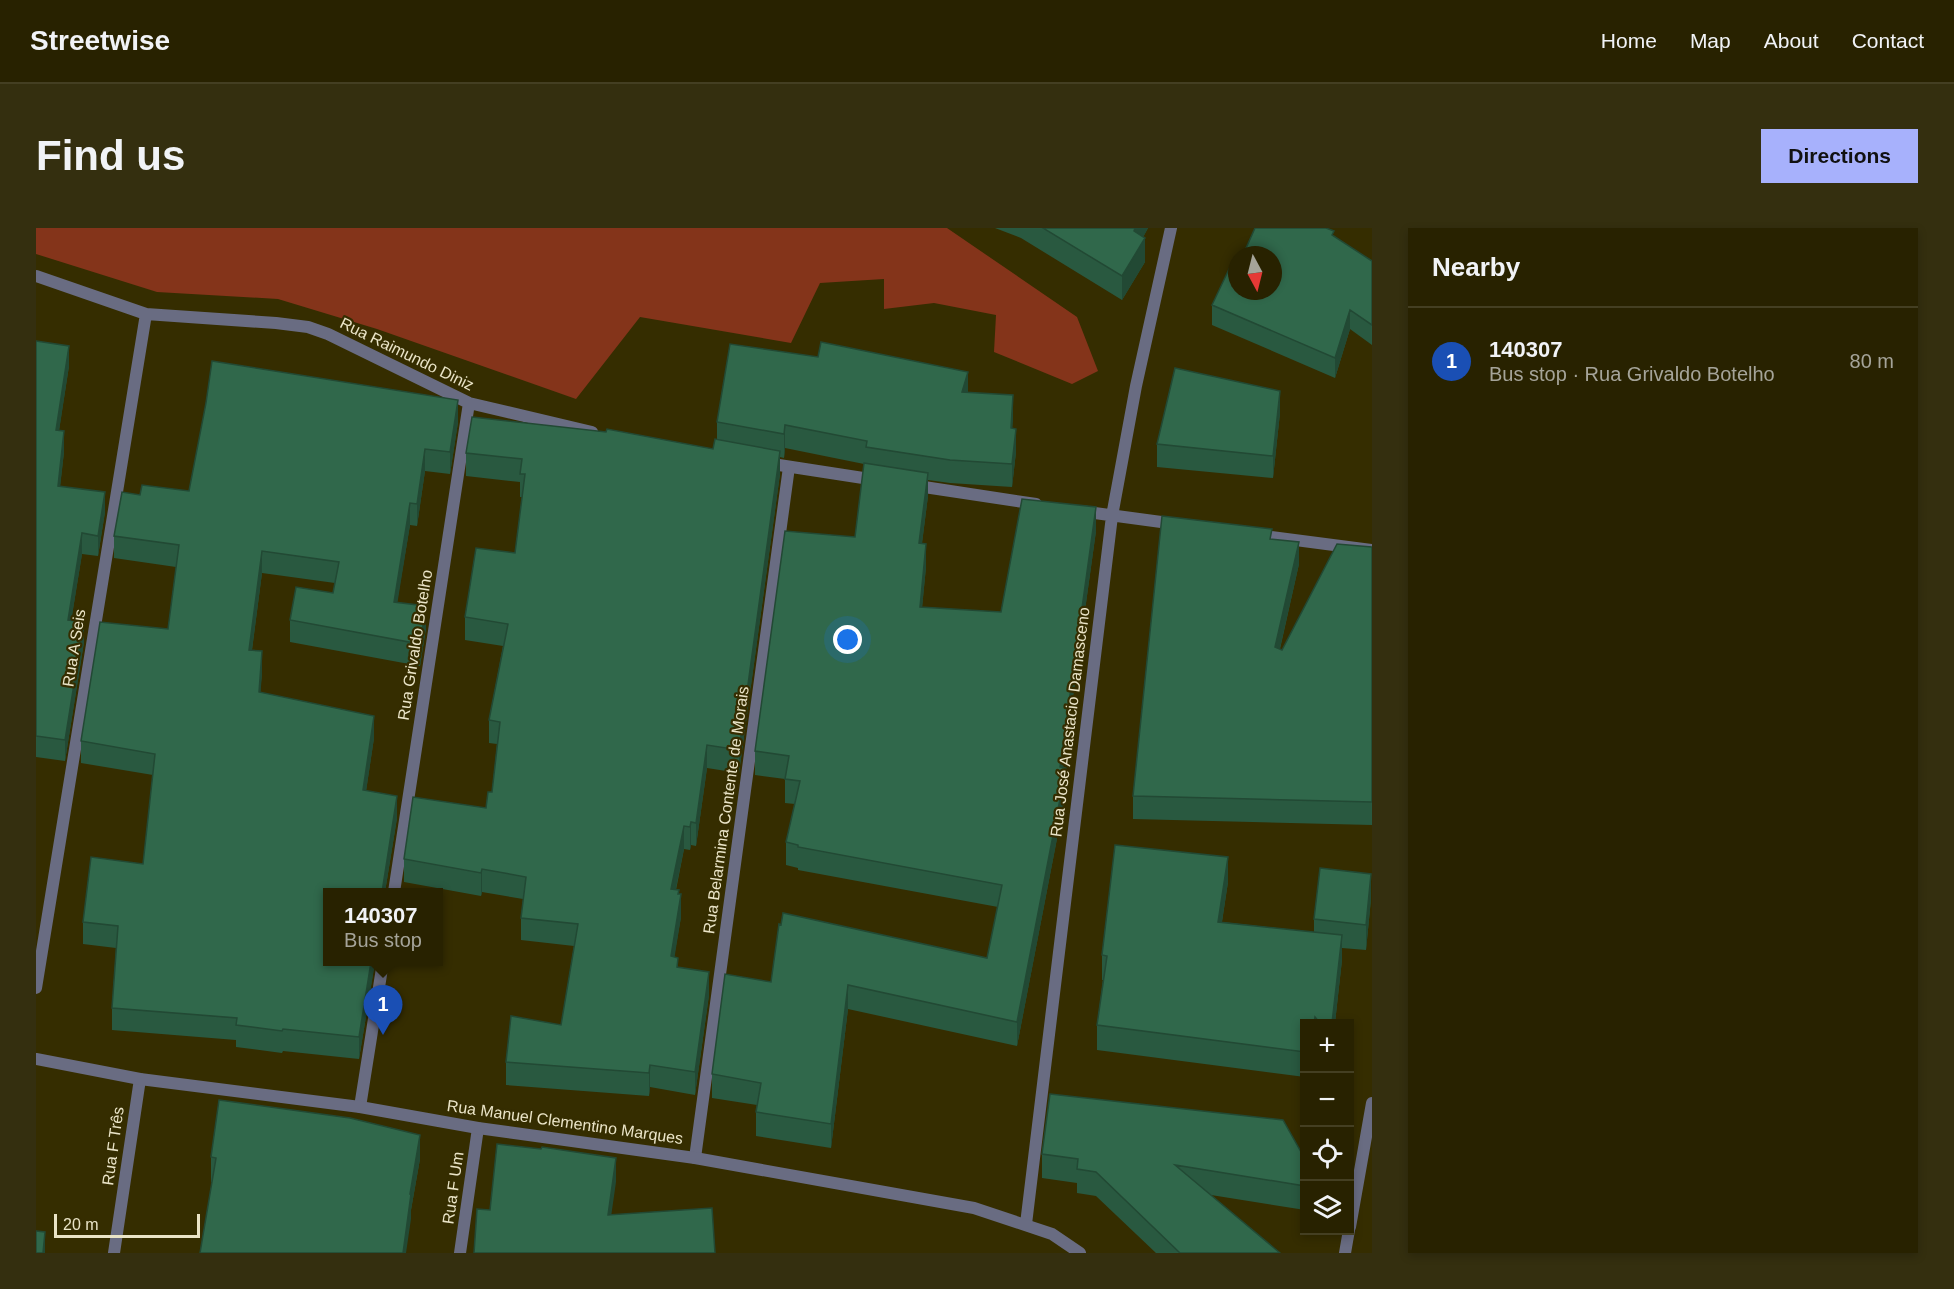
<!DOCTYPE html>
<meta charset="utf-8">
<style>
:root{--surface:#282200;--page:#342f0f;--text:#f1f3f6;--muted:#a5a499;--line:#443f22;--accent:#a7b1fc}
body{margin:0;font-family:Helvetica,sans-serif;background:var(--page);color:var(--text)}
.controls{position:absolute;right:18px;bottom:18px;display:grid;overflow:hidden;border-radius:0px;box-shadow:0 3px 9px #0003}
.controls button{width:54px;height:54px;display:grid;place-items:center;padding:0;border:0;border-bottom:2px solid var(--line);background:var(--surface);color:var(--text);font:30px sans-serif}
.compass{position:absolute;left:1192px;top:18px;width:54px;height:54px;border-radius:50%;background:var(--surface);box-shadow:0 3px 9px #0003;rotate:173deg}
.scale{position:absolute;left:18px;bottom:15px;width:146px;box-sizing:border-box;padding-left:6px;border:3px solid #eae4c7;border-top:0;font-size:16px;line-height:21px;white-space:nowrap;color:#eae4c7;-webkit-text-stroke:4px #352d00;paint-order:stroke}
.you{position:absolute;left:812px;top:412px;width:21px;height:21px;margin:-15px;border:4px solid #fff;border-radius:50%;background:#1a73e8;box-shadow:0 0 0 9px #1a73e833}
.badge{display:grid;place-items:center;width:39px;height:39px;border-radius:50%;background:var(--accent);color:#fff;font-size:20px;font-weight:700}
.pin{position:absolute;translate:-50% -50px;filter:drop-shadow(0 2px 3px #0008)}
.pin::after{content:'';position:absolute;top:32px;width:21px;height:18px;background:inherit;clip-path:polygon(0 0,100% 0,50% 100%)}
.popup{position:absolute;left:287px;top:660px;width:120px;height:78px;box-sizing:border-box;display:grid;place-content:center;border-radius:0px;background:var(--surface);filter:drop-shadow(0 2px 4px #0005);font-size:20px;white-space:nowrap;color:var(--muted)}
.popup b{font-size:22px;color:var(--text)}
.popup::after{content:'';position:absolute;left:50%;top:100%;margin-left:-12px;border:12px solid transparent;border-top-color:var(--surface)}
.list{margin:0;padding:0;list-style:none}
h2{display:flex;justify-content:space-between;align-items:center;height:78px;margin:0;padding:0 24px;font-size:26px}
h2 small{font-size:20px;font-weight:400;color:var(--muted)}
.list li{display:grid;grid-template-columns:39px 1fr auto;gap:18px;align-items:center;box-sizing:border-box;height:108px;padding:0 24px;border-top:2px solid var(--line)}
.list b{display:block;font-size:22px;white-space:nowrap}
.list p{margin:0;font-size:20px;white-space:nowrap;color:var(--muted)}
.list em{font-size:20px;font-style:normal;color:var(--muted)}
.icon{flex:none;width:33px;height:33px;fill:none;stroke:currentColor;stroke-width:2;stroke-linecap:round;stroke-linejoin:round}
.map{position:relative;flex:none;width:1336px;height:1025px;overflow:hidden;border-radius:0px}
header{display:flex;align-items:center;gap:36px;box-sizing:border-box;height:84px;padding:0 30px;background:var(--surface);border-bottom:2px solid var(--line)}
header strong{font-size:28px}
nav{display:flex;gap:33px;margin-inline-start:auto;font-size:21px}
.intro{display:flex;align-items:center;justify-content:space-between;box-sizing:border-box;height:144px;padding:0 36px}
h1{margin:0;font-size:42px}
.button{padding:15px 27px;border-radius:0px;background:var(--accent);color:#111;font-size:21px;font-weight:700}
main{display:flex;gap:36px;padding:0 36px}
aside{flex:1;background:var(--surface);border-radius:0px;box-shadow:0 3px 9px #0003}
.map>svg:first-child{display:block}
.green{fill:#84341a}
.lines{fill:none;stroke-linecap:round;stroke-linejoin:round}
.minor{stroke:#696c82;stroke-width:12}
.tertiary{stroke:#696c82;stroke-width:12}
.wall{fill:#295940}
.shaded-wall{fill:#224934}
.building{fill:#30684b;stroke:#224934;stroke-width:1.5}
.labels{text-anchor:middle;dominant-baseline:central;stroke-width:4.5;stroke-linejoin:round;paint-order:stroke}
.street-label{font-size:16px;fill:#eae4c7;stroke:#352d00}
</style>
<header>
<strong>Streetwise</strong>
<nav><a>Home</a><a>Map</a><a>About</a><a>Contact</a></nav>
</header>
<div class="intro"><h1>Find us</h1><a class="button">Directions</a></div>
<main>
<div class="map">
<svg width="1336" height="1025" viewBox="0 0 1336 1025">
<rect width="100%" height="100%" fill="#352d00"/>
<path class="green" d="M 0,0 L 911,0 L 1041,89 L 1062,143 L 1036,156 L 958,124 L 960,87 L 898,75 L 848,81 L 848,51 L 784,55 L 755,115 L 604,89 L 540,171 L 341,101 L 242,71 L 121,64 L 0,26 Z"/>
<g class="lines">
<path class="minor" d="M 0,48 L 110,86 L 240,95 L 272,99 L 292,106 L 433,175 L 556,204
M 730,235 L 840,252
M 875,257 L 1000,276
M 1044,283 L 1140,296
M 1220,307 L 1336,322
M 358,664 L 433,175
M 0,760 L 110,86
M 324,879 L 347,734
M 659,930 L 753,239
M 990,996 L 1076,288 L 1100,158 L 1135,0
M 1314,999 L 1336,875
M 78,1025 L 104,851
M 424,1025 L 442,900
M 1309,1025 L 1313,1002"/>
<path class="tertiary" d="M 0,831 L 104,851 L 324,879 L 442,900 L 659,930 L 938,980 L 1016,1006 L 1044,1025"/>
</g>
<path class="wall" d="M 959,0 L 1112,0 L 1107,9 L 1109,34 L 1086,72 L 985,10 Z
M 1298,8 L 1336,33 L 1336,117 L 1314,101 L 1299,150 L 1176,97 L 1176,77 L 1200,43 Z
M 0,113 L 33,138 L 23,202 L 28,224 L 24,258 L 69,284 L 62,328 L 46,326 L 35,393 L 48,414 L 29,533 L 0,529 Z
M 932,164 L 977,190 L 976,200 L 980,224 L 976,259 L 914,255 L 892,252 L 892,268 L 886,315 L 890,339 L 886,379 L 965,384 L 1060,303 L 1027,540 L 1030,564 L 981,818 L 812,781 L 795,920 L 720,908 L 720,884 L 721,877 L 676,870 L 676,846 L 735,754 L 951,730 L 962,679 L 762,642 L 762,640 L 750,637 L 750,614 L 759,576 L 749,575 L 749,551 L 719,547 L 719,523 L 819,309 L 828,236 L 749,220 L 748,230 L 744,229 L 744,246 L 703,545 L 671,540 L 660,618 L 655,617 L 654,622 L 648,621 L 640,662 L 643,666 L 645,689 L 638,729 L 642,739 L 673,767 L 659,867 L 614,859 L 613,868 L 470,857 L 470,834 L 525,797 L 538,718 L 485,712 L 485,690 L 487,671 L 446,664 L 445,668 L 368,654 L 368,631 L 450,580 L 456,564 L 461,516 L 453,515 L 453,492 L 467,418 L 429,412 L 429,389 L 479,325 L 486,269 L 484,269 L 484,254 L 430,248 L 430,225 L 677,221 L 681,212 L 681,194 Z
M 1244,185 L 1237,250 L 1121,239 L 1121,216 Z
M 422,194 L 414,246 L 389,243 L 381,298 L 374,297 L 361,374 L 390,400 L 384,438 L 254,414 L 254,392 L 297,365 L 299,355 L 226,345 L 216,422 L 226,445 L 224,465 L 338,510 L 330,563 L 361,590 L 349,664 L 291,664 L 339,734 L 323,831 L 247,823 L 246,825 L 200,819 L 200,812 L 76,802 L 76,780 L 80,720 L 47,716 L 47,694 L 107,636 L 117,547 L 45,535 L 45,513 L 132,401 L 140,339 L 78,330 L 78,308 L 104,267 L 153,263 Z
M 1236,312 L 1263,336 L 1244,421 L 1246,422 L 1336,319 L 1336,597 L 1097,591 L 1097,568 Z
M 1192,654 L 1186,694 L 1278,704 L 1278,691 L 1335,671 L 1330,722 L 1306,720 L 1306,732 L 1299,795 L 1269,795 L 1269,849 L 1061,822 L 1061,797 L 1067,752 L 1066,752 L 1066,727 Z
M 1006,926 L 1269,931 L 1269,982 L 1175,967 L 1244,1025 L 1120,1025 L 1060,968 L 1041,965 L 1041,955 L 1006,950 Z
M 175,929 L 384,931 L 375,982 L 375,991 L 175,954 Z"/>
<path class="shaded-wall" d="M 1099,0 L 1112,0 L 1098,27 L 1098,3 Z
M 1109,10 L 1109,34 L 1086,72 L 1086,48 Z
M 1314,82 L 1314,101 L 1299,150 L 1299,130 Z
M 33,118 L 33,138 L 20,223 L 20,202 Z
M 932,144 L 932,167 L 926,164 Z
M 1244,163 L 1244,185 L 1237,250 L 1237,228 Z
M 977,167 L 977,190 L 975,223 L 975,200 Z
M 422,172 L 422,194 L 414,246 L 414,224 Z
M 749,197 L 749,220 L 748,230 L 748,206 Z
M 980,201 L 980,224 L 976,259 L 976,236 Z
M 28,203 L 28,224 L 22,278 L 22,258 Z
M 389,221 L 389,243 L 381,298 L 381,276 Z
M 744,223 L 744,246 L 703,545 L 703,522 Z
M 892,245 L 892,268 L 883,339 L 883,315 Z
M 69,264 L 69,284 L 62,328 L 62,308 Z
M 374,275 L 374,297 L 358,396 L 358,374 Z
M 1060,279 L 1060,303 L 1024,563 L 1024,539 Z
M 46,305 L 46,326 L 32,413 L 32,392 Z
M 1263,314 L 1263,336 L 1239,442 L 1239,419 Z
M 890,316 L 890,339 L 884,402 L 884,379 Z
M 226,323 L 226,345 L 213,444 L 213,422 Z
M 390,378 L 390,400 L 384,438 L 384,416 Z
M 48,394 L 48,414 L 29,533 L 29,512 Z
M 226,423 L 226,445 L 223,486 L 223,464 Z
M 338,488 L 338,510 L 327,584 L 327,562 Z
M 671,517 L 671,540 L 660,618 L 660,595 Z
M 1030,540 L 1030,564 L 981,818 L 981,794 Z
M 361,568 L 361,590 L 349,664 L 346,664 Z
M 655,594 L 655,617 L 654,622 L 654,599 Z
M 648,598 L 648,621 L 635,684 L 635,661 Z
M 1192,629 L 1192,654 L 1182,719 L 1182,694 Z
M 446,641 L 446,664 L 445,668 L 445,645 Z
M 1335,646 L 1335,671 L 1330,722 L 1330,697 Z
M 643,662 L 643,679 L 645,666 L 645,689 L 635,751 L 635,728 Z
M 1306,707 L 1306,732 L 1299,795 L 1296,795 Z
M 335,734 L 339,734 L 323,831 L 323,809 Z
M 673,744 L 673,767 L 659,867 L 659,844 Z
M 812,757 L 812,781 L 795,920 L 795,896 Z
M 614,837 L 614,859 L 613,868 L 613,845 Z
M 384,907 L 384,931 L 375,982 L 375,991 L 370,1025 L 367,1025 L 374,966 Z
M 580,930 L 580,954 L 572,1010 L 572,987 Z
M 9,1004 L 9,1025 L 7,1025 Z"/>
<path class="building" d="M 1007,0 L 1099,0 L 1098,3 L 1109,10 L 1086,48 Z
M 1219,0 L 1290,0 L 1298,3 L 1296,7 L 1336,33 L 1336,97 L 1314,82 L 1299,130 L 1176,77 L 1194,39 L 1200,43 L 1201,41 L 1201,63 L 1237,63 L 1237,27 L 1207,27 Z
M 0,113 L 33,118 L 20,202 L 28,203 L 22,258 L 69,264 L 62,308 L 46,305 L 32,392 L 48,394 L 29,512 L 0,508 Z
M 785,114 L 932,144 L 926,164 L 977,167 L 975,200 L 980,201 L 976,236 L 914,232 L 830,219 L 831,213 L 749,197 L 748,206 L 681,194 L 694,116 L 782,129 Z
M 176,133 L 422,172 L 414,224 L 389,221 L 381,276 L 374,275 L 358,374 L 390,378 L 384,416 L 254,392 L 260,359 L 297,365 L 303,334 L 226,323 L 213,422 L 226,423 L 223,464 L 338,488 L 327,562 L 361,568 L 346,664 L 291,664 L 291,734 L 335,734 L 323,809 L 247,801 L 246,803 L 200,797 L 201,790 L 76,780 L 82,698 L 47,694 L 55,629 L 107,636 L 119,526 L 45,513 L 64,394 L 132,401 L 143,317 L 78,308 L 86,264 L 104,267 L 106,257 L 153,263 L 170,175 Z
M 1139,140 L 1244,163 L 1237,228 L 1121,216 Z
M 436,189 L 570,204 L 571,201 L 677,221 L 679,211 L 744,223 L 703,522 L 671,517 L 660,595 L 655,594 L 654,599 L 648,598 L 635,661 L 643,662 L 642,666 L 645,666 L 635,728 L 642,730 L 641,739 L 673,744 L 659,844 L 614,837 L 613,845 L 470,834 L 475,788 L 525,797 L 542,696 L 485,690 L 490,649 L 446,641 L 445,645 L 368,631 L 377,569 L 450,580 L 452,564 L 456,564 L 464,494 L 453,492 L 472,396 L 429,389 L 440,320 L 479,325 L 489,246 L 484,246 L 486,231 L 430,225 Z
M 828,235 L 892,245 L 883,315 L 890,316 L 884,379 L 965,384 L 986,271 L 1060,279 L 1024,539 L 1030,540 L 981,794 L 812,757 L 795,896 L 720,884 L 725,855 L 676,846 L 689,746 L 735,754 L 743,696 L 745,697 L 747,685 L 951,730 L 966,657 L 762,619 L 762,617 L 750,614 L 764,553 L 749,551 L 753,528 L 719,523 L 749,303 L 819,309 Z
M 1126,288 L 1236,301 L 1234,311 L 1263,314 L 1239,419 L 1246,422 L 1301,316 L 1336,319 L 1336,574 L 1097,568 Z
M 1079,617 L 1192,629 L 1182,694 L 1306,707 L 1296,795 L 1284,795 L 1279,789 L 1278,795 L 1269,795 L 1269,824 L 1061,797 L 1071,728 L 1066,727 Z
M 1284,640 L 1335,646 L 1330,697 L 1278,691 Z
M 1014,866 L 1247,892 L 1269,931 L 1269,958 L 1139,937 L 1244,1025 L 1144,1025 L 1060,944 L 1041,941 L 1042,931 L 1006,926 Z
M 183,872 L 314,890 L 384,907 L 374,966 L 375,966 L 367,1025 L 164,1025 L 180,930 L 175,929 Z
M 461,916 L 505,921 L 506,919 L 580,930 L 572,987 L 676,980 L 679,1025 L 438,1025 L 441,981 L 454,982 Z
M 0,1003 L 9,1004 L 7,1025 L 0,1025 Z"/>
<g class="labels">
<g class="street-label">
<text transform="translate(371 126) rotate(26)">Rua Raimundo Diniz</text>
<text transform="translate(379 417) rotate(-81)">Rua Grivaldo Botelho</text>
<text transform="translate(38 420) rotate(-81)">Rua A Seis</text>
<text transform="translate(1034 494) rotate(-83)">Rua José Anastacio Damasceno</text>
<text transform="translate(690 582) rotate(-82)">Rua Belarmina Contente de Morais</text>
<text transform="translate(529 894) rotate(8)">Rua Manuel Clementino Marques</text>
<text transform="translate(77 918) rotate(-82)">Rua F Três</text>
<text transform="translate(417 960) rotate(-82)">Rua F Um</text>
</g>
</g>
</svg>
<div class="controls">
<button>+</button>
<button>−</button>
<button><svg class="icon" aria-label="locate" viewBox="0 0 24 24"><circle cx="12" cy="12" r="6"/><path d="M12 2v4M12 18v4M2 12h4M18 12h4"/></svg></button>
<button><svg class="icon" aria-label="layers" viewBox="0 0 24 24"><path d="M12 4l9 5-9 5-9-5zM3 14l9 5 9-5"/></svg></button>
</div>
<svg class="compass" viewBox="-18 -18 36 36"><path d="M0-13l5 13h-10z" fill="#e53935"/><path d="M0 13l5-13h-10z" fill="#a5a499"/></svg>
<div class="scale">20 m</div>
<div class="you"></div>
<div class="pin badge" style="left:347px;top:807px;background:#1a4fb4">1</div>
<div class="popup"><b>140307</b>Bus stop</div>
</div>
<aside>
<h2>Nearby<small></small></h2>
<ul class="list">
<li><span class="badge" style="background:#1a4fb4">1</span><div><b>140307</b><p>Bus stop · Rua Grivaldo Botelho</p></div><em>80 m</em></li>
</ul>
</aside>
</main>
